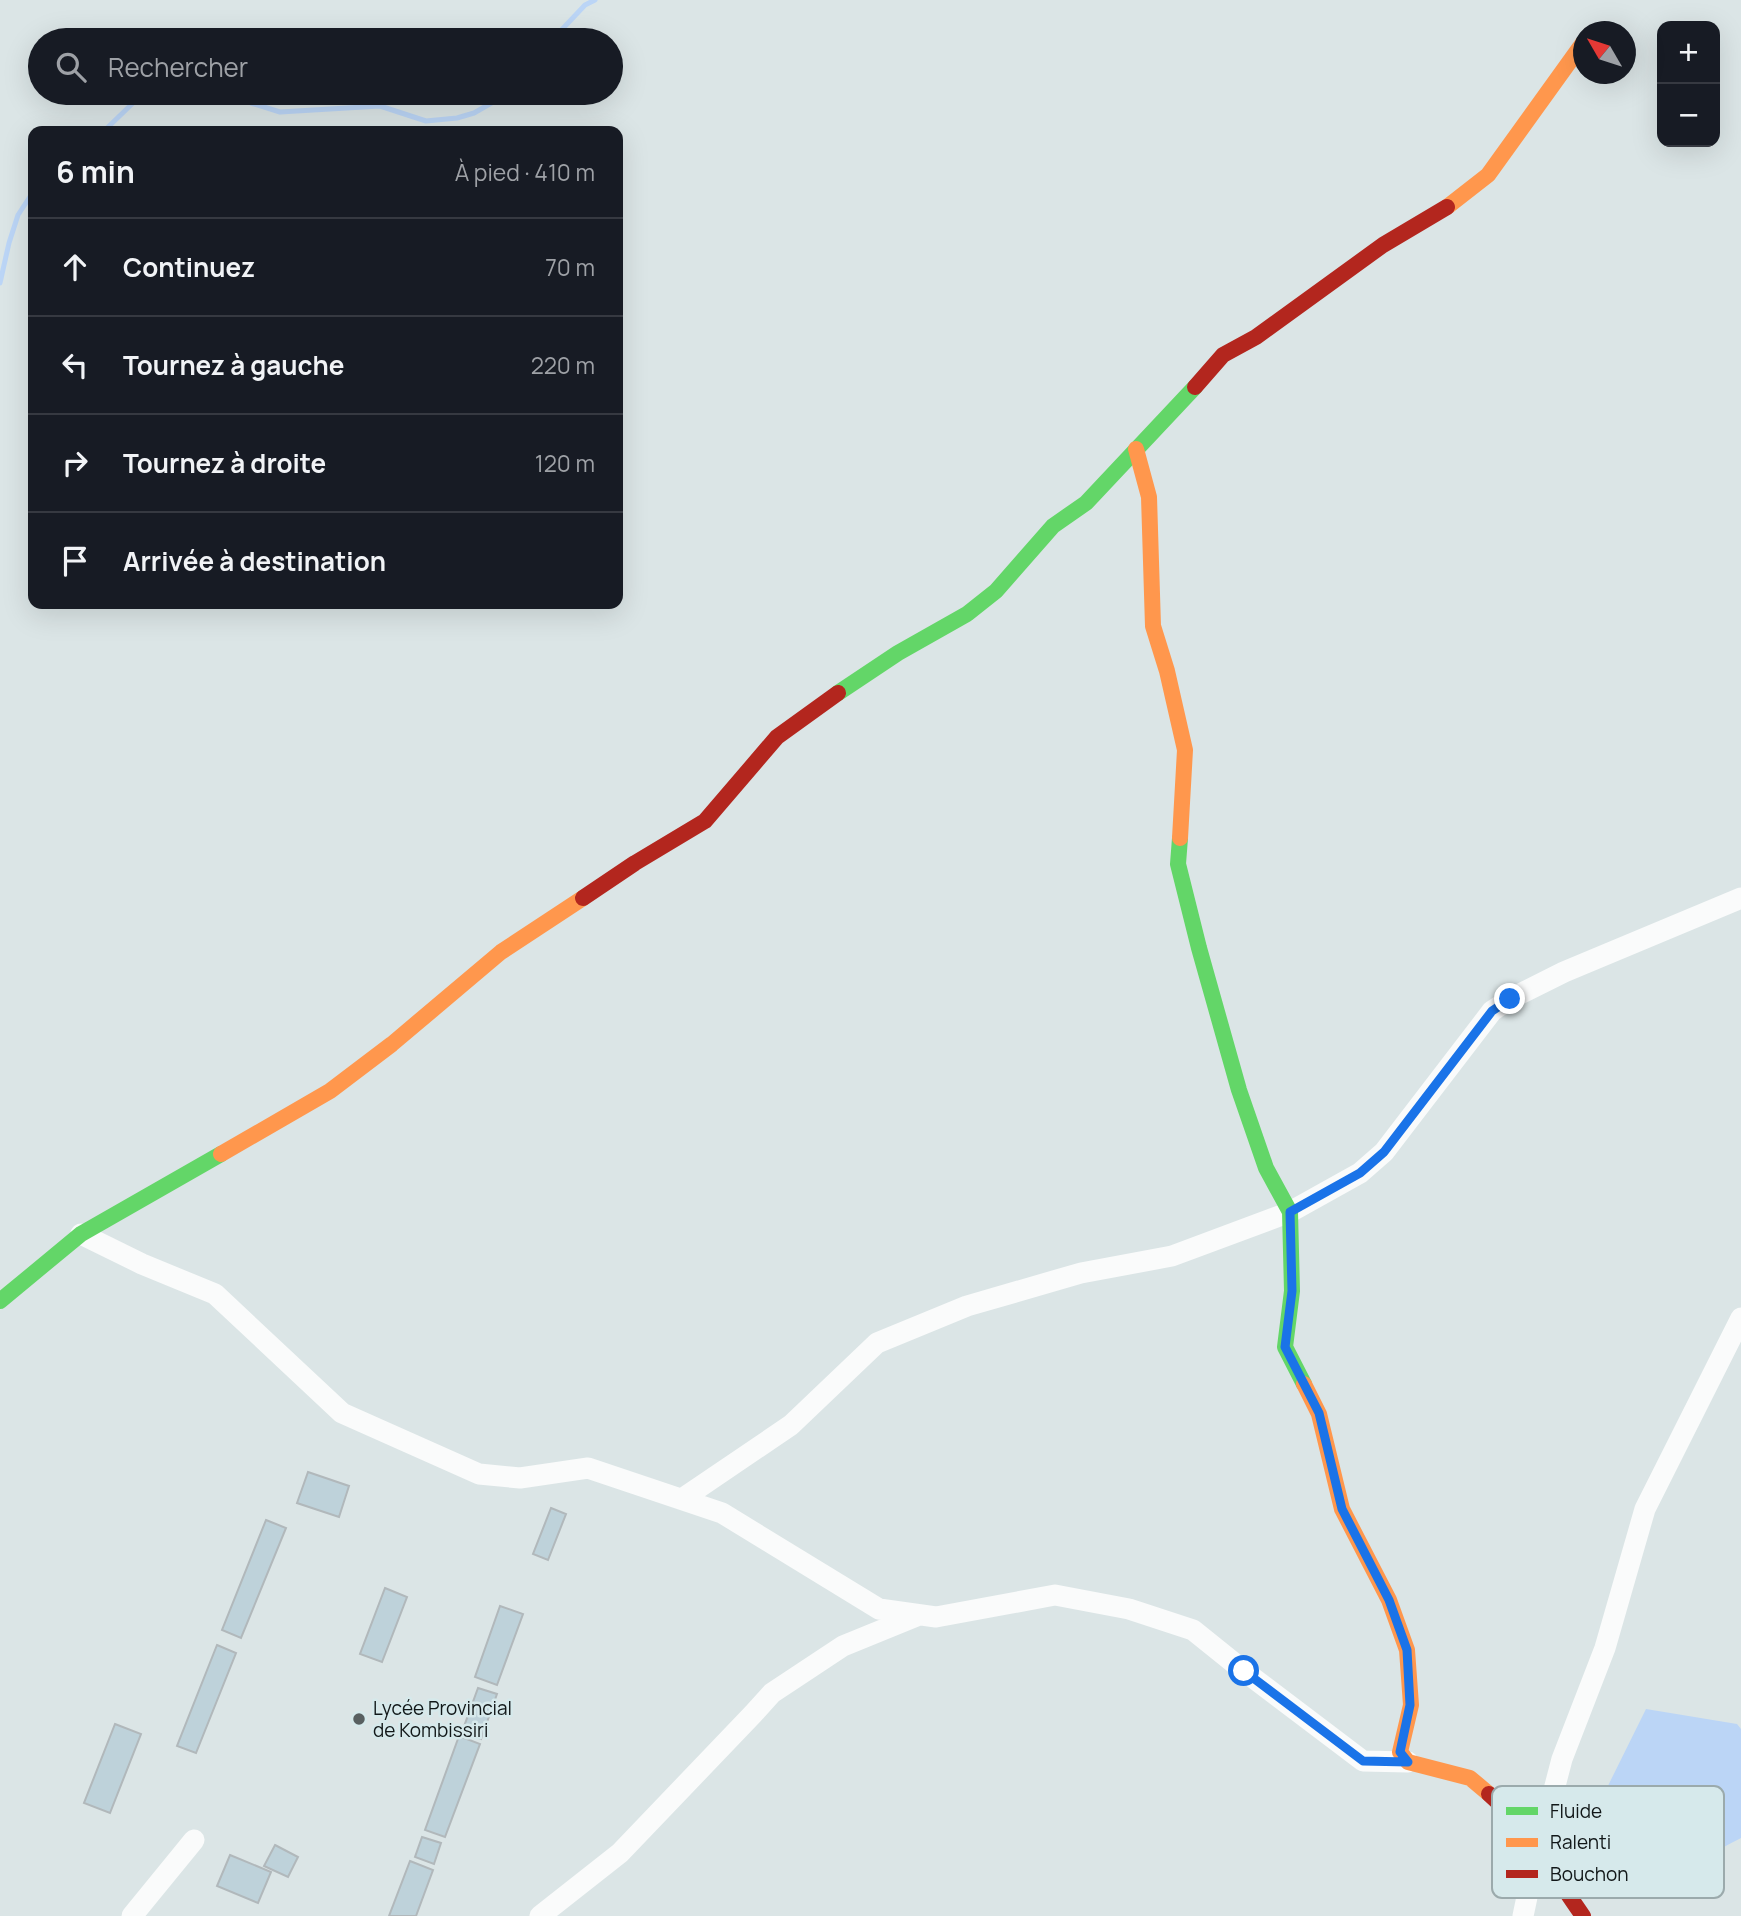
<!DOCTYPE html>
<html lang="fr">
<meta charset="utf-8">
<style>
:root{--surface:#171b24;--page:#20242c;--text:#f1f3f6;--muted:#9ea1a6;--line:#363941}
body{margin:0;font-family:Manrope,sans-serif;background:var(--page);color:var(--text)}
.controls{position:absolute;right:21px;top:21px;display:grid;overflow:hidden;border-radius:14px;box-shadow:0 7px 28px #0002}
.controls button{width:63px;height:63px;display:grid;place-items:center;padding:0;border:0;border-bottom:2px solid var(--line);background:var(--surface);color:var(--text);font:35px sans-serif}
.compass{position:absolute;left:1573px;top:21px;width:63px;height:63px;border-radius:50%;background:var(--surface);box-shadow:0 7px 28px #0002;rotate:309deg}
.stop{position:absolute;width:21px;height:21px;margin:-16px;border:5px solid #1a73e8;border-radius:50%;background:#fff}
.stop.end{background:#1a73e8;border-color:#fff;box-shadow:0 2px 7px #0008}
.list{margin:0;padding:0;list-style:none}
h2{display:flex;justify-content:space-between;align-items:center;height:91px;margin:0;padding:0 28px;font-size:30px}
h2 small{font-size:23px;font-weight:400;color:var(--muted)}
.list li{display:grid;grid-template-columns:46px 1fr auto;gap:21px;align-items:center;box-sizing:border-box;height:98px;padding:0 28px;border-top:2px solid var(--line)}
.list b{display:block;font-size:26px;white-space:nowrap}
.list em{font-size:23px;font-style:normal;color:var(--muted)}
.icon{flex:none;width:38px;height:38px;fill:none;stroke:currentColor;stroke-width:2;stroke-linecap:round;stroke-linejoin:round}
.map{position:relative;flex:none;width:1741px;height:1916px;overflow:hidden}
.search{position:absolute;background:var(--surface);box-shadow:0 7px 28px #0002;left:28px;top:28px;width:595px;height:77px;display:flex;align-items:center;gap:18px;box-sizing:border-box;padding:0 24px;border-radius:38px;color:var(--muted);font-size:26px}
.panel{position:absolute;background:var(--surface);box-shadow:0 7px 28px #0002;left:28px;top:126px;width:595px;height:483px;border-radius:14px}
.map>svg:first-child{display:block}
.water{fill:#bbd5f6}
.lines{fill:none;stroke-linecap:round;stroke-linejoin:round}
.stream{stroke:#bbd5f6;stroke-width:5}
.building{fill:#bed2da;stroke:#b1b8bb;stroke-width:2}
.street{stroke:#fafbfb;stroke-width:21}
.fast{stroke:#63d668;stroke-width:16}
.slow{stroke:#ff974d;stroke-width:16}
.jam{stroke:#b3261e;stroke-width:16}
.route{stroke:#1a73e8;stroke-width:9}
.poi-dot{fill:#585f60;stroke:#d6e9eb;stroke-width:2.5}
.labels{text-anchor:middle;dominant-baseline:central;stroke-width:5;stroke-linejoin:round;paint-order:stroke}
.poi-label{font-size:19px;fill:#111718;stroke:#d6e9eb;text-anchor:start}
.key{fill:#d6e9eb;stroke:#9baaac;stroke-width:2}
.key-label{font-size:19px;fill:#111718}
</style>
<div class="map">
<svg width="1741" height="1916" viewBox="0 0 1741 1916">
<rect width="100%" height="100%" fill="#dbe5e6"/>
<path class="water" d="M 1646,1709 L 1737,1724 L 1741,1729 L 1741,1838 C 1727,1845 1712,1854 1696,1859 C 1670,1868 1641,1863 1620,1844 C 1610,1834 1604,1819 1598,1806 Z"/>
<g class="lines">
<path class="stream" d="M 552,40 L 585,5 L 595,0
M 231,93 L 251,103 L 280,112 L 380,106 L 426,121 L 457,118 L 474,113 L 495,101 L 503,93
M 104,131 L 135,101 L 153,93
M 0,283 L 9,243 L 18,215 L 33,192"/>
</g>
<path class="building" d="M 308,1472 L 349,1486 L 339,1517 L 297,1503 Z
M 551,1508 L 566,1514 L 548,1560 L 533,1554 Z
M 266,1520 L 286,1528 L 241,1638 L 222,1630 Z
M 385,1588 L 407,1597 L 382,1662 L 360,1654 Z
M 500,1606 L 523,1614 L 497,1685 L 475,1677 Z
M 217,1645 L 236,1653 L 196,1753 L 177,1746 Z
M 478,1688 L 497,1694 L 481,1739 L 462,1732 Z
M 115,1724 L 141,1734 L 110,1813 L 84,1803 Z
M 459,1736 L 480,1744 L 445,1837 L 425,1830 Z
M 422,1837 L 441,1843 L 434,1864 L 415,1857 Z
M 275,1845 L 298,1857 L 288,1877 L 264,1866 Z
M 230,1855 L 271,1872 L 258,1903 L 217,1886 Z
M 410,1861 L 433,1870 L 416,1916 L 389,1916 Z"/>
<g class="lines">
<path class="street" d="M 81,1234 L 142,1264 L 215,1294 L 342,1413 L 479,1474 L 520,1478 L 588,1468 L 722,1513 L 879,1609 L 936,1617 L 1055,1595 L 1129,1609 L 1193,1630 L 1244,1671 L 1363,1761 L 1408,1762
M 682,1499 L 791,1425 L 877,1343 L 967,1306 L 1081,1273 L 1172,1256 L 1290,1212 L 1360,1173 L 1384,1152 L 1492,1011 L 1510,999 L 1564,972 L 1741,898
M 132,1916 L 194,1840
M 540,1916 L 620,1853 L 753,1714 L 772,1693 L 843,1646 L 919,1615
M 1523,1916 L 1531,1878 L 1562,1759 L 1605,1648 L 1645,1509 L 1741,1318"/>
<path class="fast" d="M 838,693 L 898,653 L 967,614 L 996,591 L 1053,526 L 1086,503 L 1195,387
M 1180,838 L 1178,864 L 1199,948 L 1239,1090 L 1266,1168 L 1290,1212 L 1292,1291 L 1285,1347 L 1304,1384
M 0,1301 L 81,1234 L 221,1154"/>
<path class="slow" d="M 1447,207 L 1488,175 L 1583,43
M 1136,449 L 1149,497 L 1153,626 L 1167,671 L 1185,750 L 1180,838
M 221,1154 L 330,1091 L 392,1044 L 501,952 L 583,898
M 1304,1384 L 1319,1414 L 1342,1509 L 1389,1600 L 1407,1650 L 1411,1705 L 1400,1752 L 1408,1762 L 1470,1778 L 1489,1794"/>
<path class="jam" d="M 1195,387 L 1223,355 L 1256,337 L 1383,245 L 1447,207
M 583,898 L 635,863 L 705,821 L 777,737 L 838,693
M 1489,1794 C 1527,1827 1554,1875 1583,1916"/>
</g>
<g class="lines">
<path class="route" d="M 1244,1671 L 1363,1761 L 1408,1762 L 1400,1752 L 1410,1705 L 1407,1650 L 1389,1600 L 1342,1509 L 1319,1413 L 1285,1347 L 1292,1291 L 1290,1212 L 1360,1173 L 1384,1152 L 1492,1011 L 1510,999"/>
</g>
<circle class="poi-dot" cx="359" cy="1719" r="7"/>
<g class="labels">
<g class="poi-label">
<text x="373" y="1708">Lycée Provincial<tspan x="373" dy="22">de Kombissiri</tspan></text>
</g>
</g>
<rect x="1492" y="1786" width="232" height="112" rx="10" class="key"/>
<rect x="1506" y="1807" width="32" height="8" fill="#63d668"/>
<rect x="1506" y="1838" width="32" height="9" fill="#ff974d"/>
<rect x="1506" y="1870" width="32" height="8" fill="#b3261e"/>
<g class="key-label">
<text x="1550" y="1818">Fluide</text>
<text x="1550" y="1849">Ralenti</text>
<text x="1550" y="1881">Bouchon</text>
</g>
</svg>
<div class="controls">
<button>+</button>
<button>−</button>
</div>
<svg class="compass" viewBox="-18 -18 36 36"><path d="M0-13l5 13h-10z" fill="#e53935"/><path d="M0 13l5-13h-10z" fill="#9ea1a6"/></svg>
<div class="stop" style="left:1244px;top:1671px"></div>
<div class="stop end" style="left:1510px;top:999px"></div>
<div class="search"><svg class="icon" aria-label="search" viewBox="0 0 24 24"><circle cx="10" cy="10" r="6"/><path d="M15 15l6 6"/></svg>Rechercher</div>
<section class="panel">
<h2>6 min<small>À pied · 410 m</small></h2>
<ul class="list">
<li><svg class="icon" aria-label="ahead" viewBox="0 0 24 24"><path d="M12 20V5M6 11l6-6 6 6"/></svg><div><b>Continuez</b></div><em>70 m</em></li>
<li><svg class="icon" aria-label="left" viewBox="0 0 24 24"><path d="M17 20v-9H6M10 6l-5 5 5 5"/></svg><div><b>Tournez à gauche</b></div><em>220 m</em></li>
<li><svg class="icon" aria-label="right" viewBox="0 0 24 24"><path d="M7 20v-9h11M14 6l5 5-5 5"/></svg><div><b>Tournez à droite</b></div><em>120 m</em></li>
<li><svg class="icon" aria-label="arrive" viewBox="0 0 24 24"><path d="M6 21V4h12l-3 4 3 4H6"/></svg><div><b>Arrivée à destination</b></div></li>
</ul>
</section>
</div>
